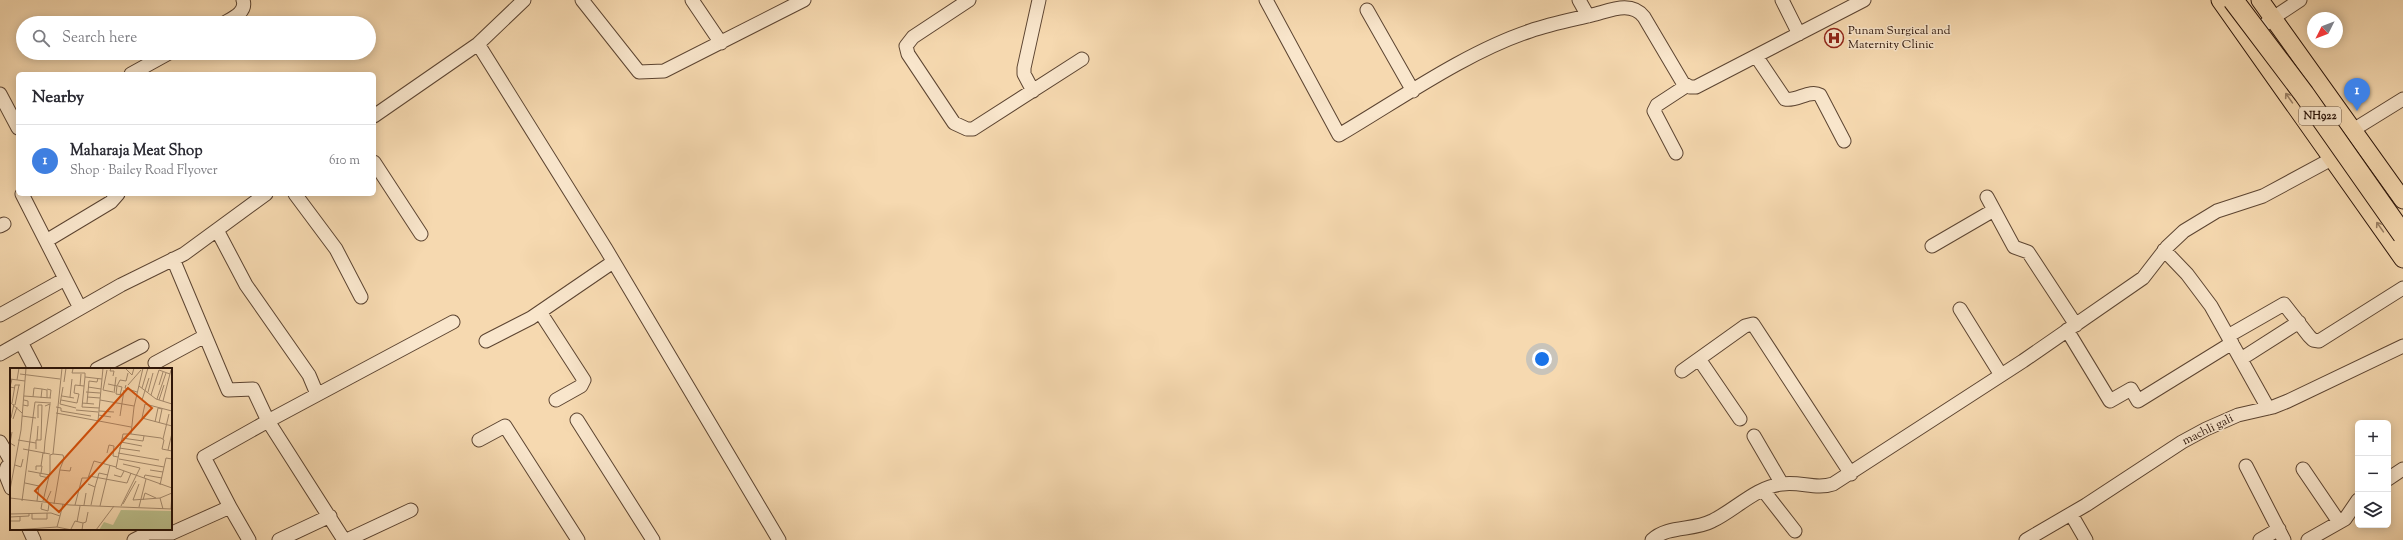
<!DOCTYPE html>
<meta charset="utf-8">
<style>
:root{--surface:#fff;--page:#f7f7f7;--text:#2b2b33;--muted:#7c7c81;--line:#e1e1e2;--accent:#111827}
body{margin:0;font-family:"Sorts Mill Goudy",serif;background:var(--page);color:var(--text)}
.controls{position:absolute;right:12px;bottom:12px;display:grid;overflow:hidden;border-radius:6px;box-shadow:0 2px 10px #0003}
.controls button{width:36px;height:36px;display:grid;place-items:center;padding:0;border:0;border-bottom:1px solid var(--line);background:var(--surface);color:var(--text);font:20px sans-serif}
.compass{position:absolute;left:2307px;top:12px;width:36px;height:36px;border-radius:50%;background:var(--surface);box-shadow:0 2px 10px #0003;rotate:228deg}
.you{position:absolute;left:1542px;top:359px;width:14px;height:14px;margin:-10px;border:3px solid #fff;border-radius:50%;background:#1a73e8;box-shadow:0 0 0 6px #1a73e833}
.badge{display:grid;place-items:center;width:26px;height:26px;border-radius:50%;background:var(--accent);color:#fff;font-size:13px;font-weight:700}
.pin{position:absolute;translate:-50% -33px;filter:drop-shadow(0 1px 2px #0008)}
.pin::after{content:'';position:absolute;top:21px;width:14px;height:12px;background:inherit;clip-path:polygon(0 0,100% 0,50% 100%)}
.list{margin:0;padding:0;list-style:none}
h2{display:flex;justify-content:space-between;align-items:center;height:52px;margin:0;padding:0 16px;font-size:17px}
h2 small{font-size:13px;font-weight:400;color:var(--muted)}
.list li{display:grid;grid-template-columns:26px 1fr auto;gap:12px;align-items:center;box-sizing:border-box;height:72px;padding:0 16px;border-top:1px solid var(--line)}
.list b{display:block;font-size:15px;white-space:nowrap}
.list p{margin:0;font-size:13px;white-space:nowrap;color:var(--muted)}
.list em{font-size:13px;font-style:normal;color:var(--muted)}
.icon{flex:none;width:22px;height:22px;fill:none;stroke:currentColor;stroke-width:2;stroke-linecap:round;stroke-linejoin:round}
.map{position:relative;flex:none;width:2403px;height:540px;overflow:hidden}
.search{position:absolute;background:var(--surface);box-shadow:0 2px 10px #0003;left:16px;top:16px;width:360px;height:44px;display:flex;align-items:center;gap:10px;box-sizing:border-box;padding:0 14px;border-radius:22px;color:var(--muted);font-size:15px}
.panel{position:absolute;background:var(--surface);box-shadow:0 2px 10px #0003;left:16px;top:72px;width:360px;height:124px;border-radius:6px}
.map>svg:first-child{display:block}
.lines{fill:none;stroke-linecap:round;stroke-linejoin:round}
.minor-casing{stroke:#5c4431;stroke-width:15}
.major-casing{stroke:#291207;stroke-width:19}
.minor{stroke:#f9e6cc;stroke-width:13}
.major{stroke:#f6d9b0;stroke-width:17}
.highway-bridge-casing{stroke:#291207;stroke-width:22;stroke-linecap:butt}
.highway-bridge{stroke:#f6d9b0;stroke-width:20}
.oneway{stroke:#9a7f64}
.labels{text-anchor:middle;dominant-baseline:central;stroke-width:3;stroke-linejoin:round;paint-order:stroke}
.shield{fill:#f9e6cc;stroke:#675242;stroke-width:1}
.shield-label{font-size:11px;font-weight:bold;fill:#291207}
.poi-label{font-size:12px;fill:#291207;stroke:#f9e6cc;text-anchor:start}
.street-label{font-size:12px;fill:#291207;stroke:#f9e6cc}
.inset-road{fill:none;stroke:#a4896c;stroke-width:1}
.view{fill:#d5520c;fill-opacity:0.15;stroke:#d5520c;stroke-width:2}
.inset-edge{fill:none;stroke:#291207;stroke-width:2}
</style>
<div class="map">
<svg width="2403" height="540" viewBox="0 0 2403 540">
<rect width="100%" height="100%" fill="#f6d9b0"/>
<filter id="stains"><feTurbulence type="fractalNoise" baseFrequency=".005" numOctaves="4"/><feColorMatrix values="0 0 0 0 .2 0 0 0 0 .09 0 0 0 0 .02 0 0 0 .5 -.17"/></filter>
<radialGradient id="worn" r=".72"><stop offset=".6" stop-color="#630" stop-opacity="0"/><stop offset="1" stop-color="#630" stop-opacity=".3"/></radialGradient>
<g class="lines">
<g class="minor-casing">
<path id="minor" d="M 582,0 L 639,72 L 664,71 L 804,0
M 692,0 L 721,43
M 969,0 L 913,37 L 906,46 L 908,54 L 954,123 L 967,129 L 973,129 L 1082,59
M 1266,0 L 1339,135 C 1397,101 1466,52 1530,31 C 1550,24 1571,20 1592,15 C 1609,11 1631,0 1644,17 L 1683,83 L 1690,87 L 1696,87 L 1864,0
M 1579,0 L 1588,16
M 1782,0 L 1799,34
M 1367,10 L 1413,91
M 224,23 C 233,18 247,12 243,0
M 2252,35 L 2273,18 L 2300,0
M 478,44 L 606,249 L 779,540
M 1756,56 L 1785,99 C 1796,102 1810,89 1820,95 L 1844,141
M 131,74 L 169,53
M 1033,91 L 1024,74 L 1024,68 L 1039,0
M 0,94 L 18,128
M 374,116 L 478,44 L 524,0
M 2353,130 L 2403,99
M 1676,153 L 1654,111 L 1657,105 L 1686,86
M 374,162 L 421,234
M 22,194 L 80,308
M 295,194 L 336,249 L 361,297
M 1987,197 L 2014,247 L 2028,252 L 2076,325
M 0,226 L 4,224
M 217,230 L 246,285 L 309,375 L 317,394
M 46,241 L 111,202 L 118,194
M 1932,246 L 1994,210
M 2164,250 L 2187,274 L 2211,306 L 2268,408
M 173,259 L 228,390 L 253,389 L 268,421 L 344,540
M 1960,309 L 2001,375
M 540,312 L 584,380 L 581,386 L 556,400
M 0,315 L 65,279
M 2067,330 L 2110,401 L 2131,389 L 2138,401 L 2232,343
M 2228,336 L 2284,304 L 2309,336 L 2313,340 L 2319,341 L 2403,288
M 486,341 L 531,318 L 613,262
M 21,342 L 35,369
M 0,354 L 121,285 L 184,254 L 266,194
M 1699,359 L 1740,419
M 2241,359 L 2299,322
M 155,363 L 205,336
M 97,369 L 142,346
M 1682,371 L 1745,326 L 1753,324 L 1851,474
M 577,420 L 653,540
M 1754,436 L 1782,484
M 479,440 L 505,426 L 578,540
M 0,442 L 11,461
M 11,465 L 7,467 L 5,473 L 11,488
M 2246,466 L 2284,540
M 2303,469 L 2339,522
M 2388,479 L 2403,469
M 1763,490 L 1795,531
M 230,507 L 249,540
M 2071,514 L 2086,540
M 29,529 L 34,540
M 134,540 L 148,533 L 172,533 L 230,507 L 204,457 L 268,421 L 453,322
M 279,540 L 330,516
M 347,540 L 411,510
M 1652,540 C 1668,525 1693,531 1712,521 C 1735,510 1756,487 1782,484 C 1800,481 1816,490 1833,484 L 2023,361 L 2143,278 L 2167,247 L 2184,231 L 2217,211 L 2263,196 L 2339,155
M 2026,540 L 2086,505 L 2182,442 L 2206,429 L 2238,415 L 2273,407 L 2288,401 L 2403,346
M 2260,540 L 2279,529
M 2308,540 L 2345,519 L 2358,500"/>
</g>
<g class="major-casing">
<path id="major" d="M 2220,0 L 2403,259
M 2260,0 L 2403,200"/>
</g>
<use href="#minor" class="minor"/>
<use href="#major" class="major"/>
<g class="highway-bridge-casing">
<path id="highway-bridge" d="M 2233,0 L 2304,94 L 2403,235"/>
</g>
<use href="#highway-bridge" class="highway-bridge"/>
</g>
<defs><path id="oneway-shaft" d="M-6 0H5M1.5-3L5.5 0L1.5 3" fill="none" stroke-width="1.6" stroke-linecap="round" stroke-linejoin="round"/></defs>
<g class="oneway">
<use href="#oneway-shaft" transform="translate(2289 98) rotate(-125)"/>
<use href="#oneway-shaft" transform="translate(2380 227) rotate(-125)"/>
</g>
<defs>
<g id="hospital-ring" transform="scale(1)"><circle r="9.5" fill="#f9e6cc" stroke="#8f2418" stroke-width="1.5"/><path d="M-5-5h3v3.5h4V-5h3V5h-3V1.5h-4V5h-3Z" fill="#8f2418"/></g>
</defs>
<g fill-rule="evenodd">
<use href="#hospital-ring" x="1834" y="38"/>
</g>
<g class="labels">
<rect class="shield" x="2299" y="107" width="42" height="18" rx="3"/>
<g class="shield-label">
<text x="2320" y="116">NH922</text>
</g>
<g class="poi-label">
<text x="1848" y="31">Punam Surgical and<tspan x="1848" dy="14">Maternity Clinic</tspan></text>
</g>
<g class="street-label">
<text transform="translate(2208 430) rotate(-26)">machli gali</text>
</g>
</g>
<g transform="translate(10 368)">
<rect width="162" height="162" fill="#f6d9b0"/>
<path d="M 111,142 L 162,143 L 162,162 L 89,162 L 94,154 L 103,157 Z" fill="#bbbf8c"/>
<path class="inset-road" d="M 60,0 L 63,1 L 62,5 L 75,5 L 75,9M 101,0 L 100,3 L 104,3 L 103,8M 115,0 L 122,7 L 124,0M 133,0 L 124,39 L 121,66 L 151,70 L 154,72 L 152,81 L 162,83M 97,2 L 93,22 L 103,24M 10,6 L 50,11M 0,11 L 15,13M 2,11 L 0,19 L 5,20M 7,12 L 9,0M 79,13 L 87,14 L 88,10M 54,14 L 56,0M 98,16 L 107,18 L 106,26 L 112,27M 116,17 L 115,20 L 127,24M 118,17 L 131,2M 149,17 L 153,4M 70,18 L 71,6M 107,18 L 110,12 L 116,13 L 118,5M 108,18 L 112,19 L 110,27M 129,18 L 146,31 L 162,36M 53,19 L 50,36 L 66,40M 78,19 L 91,21M 132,20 L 138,0M 32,21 L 37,22 L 37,30M 37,21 L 41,22 L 40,30M 76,24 L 90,25M 138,24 L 143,5M 104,25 L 106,9M 69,26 L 64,25 L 65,17 L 74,18M 141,27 L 149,2 L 160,6M 14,28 L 41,30M 52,28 L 64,30M 23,29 L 24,20 L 32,21 L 31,30M 60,29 L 62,11M 77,29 L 90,30M 147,31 L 156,5M 51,32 L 67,35 L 69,26M 90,32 L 124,38M 132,32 L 139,10M 149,32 L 154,17M 153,33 L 161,2M 0,34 L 12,45M 2,35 L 5,17 L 10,17M 72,35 L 84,36M 77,35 L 79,13M 5,37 L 9,17M 13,37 L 18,38 L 18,33 L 14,32M 46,39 L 51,40 L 51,43 L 81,48M 89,40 L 72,39 L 75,9 L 92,11M 66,42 L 88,44M 89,43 L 104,44M 162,43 L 135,36 L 132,50 L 162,58M 46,45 L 121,59M 88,47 L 101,49M 12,48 L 26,50M 110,48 L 114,22M 1,50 L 4,36M 3,51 L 7,39M 88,53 L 93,0M 145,54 L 148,40 L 152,41 L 149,55M 2,64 L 0,75 L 5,78M 121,66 L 113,66 L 106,100 L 162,120M 112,70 L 133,73 L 134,68M 153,71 L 159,46M 8,72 L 26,75M 27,72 L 28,58M 35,73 L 40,36 L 35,38M 111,74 L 132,78M 109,80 L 130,83M 13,81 L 40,86M 26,81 L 26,72 L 31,72 L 32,37 L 28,37 L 28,50M 158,82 L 162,65M 97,85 L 99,77 L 104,78 L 103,88 L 108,89M 108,85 L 149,92M 34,86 L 35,73M 43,86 L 53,87 L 54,91 L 50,101 L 44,136M 109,91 L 154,99M 5,97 L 11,99 L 13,91M 31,98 L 33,85M 26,102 L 26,98 L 32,98 L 31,105M 50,102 L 60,103 L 61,99M 140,102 L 153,104M 18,103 L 40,107M 30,105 L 30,108 L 39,110M 104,107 L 111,109 L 114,103M 79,108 L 117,115 L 121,105M 134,110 L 135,107 L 152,110M 15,115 L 29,118 L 27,133M 78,116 L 85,119 L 81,137M 129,116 L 123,132 L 150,130 L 153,141M 150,117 L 156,90 L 162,91M 85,119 L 89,105 L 98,107M 0,122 L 11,62 L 16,0M 0,130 L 60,137 L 162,141M 150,130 L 162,125M 133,132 L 135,125 L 146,130M 12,133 L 25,34 L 41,35M 33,133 L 40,104 L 40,87 L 43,86 L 52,0M 36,134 L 41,123M 32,135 L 31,141 L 38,143 L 39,136M 113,136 L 126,113M 65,137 L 72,110 L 78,110 L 84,93 L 106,99M 74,137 L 76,125M 90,138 L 100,97M 111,138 L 130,100 L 113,96M 129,139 L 136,111M 161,141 L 162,125M 22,145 L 22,151 L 37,151 L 37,145M 0,146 L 41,145 L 50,148 L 47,159M 50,148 L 53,136M 0,149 L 19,148 L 19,145M 0,153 L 10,153 L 10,149M 67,154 L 70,138M 73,155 L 76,154 L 78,144M 61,161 L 65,153 L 73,155 L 72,162M 3,162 L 47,159 L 62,162M 86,162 L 104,138"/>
<path class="view" d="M 118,20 L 142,40 L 49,144 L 25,123 Z"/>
<rect width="162" height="162" class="inset-edge"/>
</g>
<rect width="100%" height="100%" filter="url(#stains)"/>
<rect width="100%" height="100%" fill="url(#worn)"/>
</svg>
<div class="controls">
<button>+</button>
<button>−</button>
<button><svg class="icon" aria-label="layers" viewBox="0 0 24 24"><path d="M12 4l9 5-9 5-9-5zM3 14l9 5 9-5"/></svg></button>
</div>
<svg class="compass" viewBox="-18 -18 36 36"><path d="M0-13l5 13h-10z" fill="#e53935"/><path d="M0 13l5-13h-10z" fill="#7c7c81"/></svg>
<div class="you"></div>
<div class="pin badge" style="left:2357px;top:111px;background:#3f7fe0">1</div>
<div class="search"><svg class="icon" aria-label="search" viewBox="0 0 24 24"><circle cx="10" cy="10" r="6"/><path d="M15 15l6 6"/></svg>Search here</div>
<section class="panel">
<h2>Nearby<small></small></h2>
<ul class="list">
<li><span class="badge" style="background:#3f7fe0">1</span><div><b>Maharaja Meat Shop</b><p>Shop · Bailey Road Flyover</p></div><em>610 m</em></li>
</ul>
</section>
</div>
